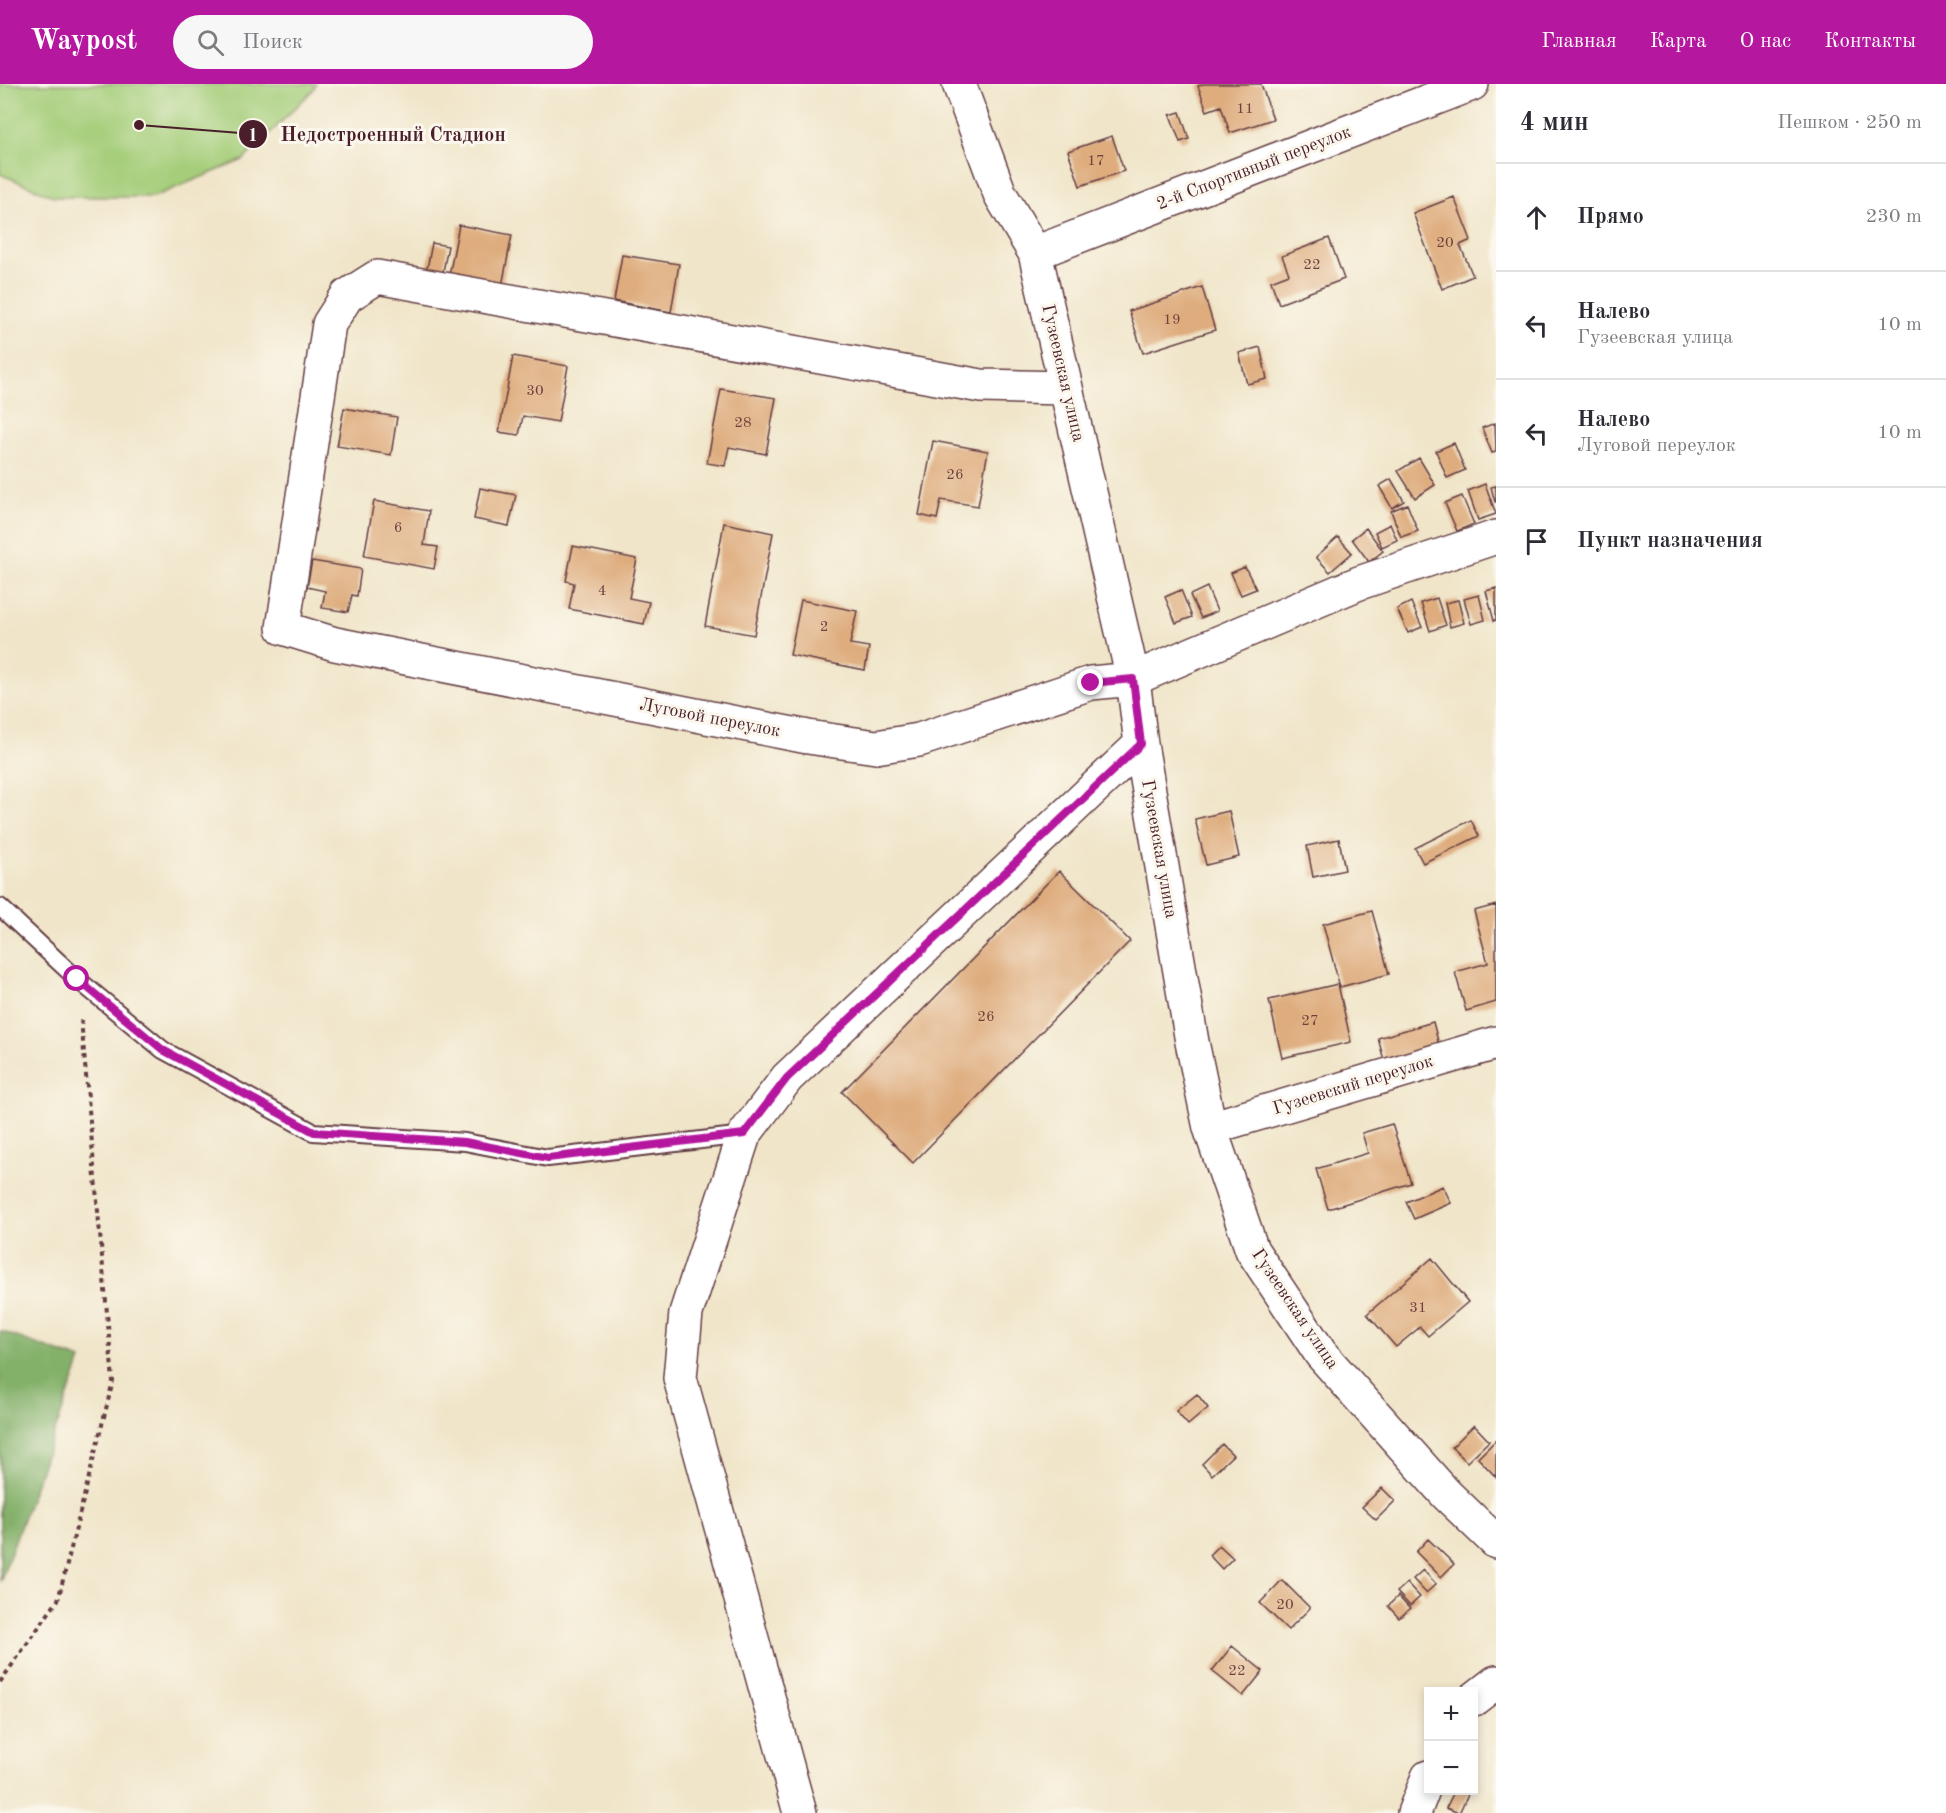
<!DOCTYPE html>
<html lang="ru">
<meta charset="utf-8">
<style>
:root{--surface:#fff;--page:#f7f7f7;--text:#2b2b33;--muted:#7c7c81;--line:#e1e1e2;--accent:#b5179e}
body{margin:0;font-family:"Old Standard TT",serif;background:var(--page);color:var(--text)}
.controls{position:absolute;right:18px;bottom:18px;display:grid;overflow:hidden;border-radius:0px;box-shadow:0 3px 9px #0003}
.controls button{width:54px;height:54px;display:grid;place-items:center;padding:0;border:0;border-bottom:2px solid var(--line);background:var(--surface);color:var(--text);font:30px sans-serif}
.stop{position:absolute;width:18px;height:18px;margin:-14px;border:4px solid #b5179e;border-radius:50%;background:#fff}
.stop.end{background:#b5179e;border-color:#fff;box-shadow:0 2px 6px #0008}
.list{margin:0;padding:0;list-style:none}
h2{display:flex;justify-content:space-between;align-items:center;height:78px;margin:0;padding:0 24px;font-size:26px}
h2 small{font-size:20px;font-weight:400;color:var(--muted)}
.list li{display:grid;grid-template-columns:39px 1fr auto;gap:18px;align-items:center;box-sizing:border-box;height:108px;padding:0 24px;border-top:2px solid var(--line)}
.list b{display:block;font-size:22px;white-space:nowrap}
.list p{margin:0;font-size:20px;white-space:nowrap;color:var(--muted)}
.list em{font-size:20px;font-style:normal;color:var(--muted)}
.icon{flex:none;width:33px;height:33px;fill:none;stroke:currentColor;stroke-width:2;stroke-linecap:round;stroke-linejoin:round}
.map{position:relative;flex:none;width:1496px;height:1729px;overflow:hidden}
header{display:flex;align-items:center;gap:36px;box-sizing:border-box;height:84px;padding:0 30px;background:var(--accent);color:#fff}
header strong{font-size:28px}
nav{display:flex;gap:33px;margin-inline-start:auto;font-size:21px}
.search{width:420px;height:54px;background:var(--page);display:flex;align-items:center;gap:15px;box-sizing:border-box;padding:0 21px;border-radius:33px;color:var(--muted);font-size:22px}
main{display:flex}
aside{flex:1;background:var(--surface)}
.map>svg:first-child{display:block}
.green{fill:#a5ce7a;stroke:#787652;stroke-width:1.5}
.forest{fill:#84b16a;stroke:#67684a;stroke-width:1.5}
.building{fill:#deac7d}
.lines{fill:none;stroke-linecap:round;stroke-linejoin:round}
.service-casing{stroke:#633d43;stroke-width:20}
.minor-casing{stroke:#633d43;stroke-width:36}
.path{stroke:#633d43;stroke-width:4;stroke-dasharray:4.5 4.5;stroke-linecap:butt}
.service{stroke:#fff;stroke-width:16}
.minor{stroke:#fff;stroke-width:33}
.route{stroke:#b5179e;stroke-width:8}
.labels{text-anchor:middle;dominant-baseline:central;stroke-width:6;stroke-linejoin:round;paint-order:stroke}
.number-label{font-size:15px;fill:#6f4240}
.street-label{font-size:18px;fill:#4a1f2b;stroke:#fbf7ec}
.leader{fill:none;stroke:#4a1f2b;stroke-width:2}
.callout-dot{fill:#4a1f2b;stroke:#fbf7ec;stroke-width:2}
.mark-label{font-size:18px;text-anchor:middle;font-weight:bold;fill:#fff}
.callout-label{font-size:20px;text-anchor:middle;font-weight:bold;fill:#4a1f2b;stroke:#fbf7ec;stroke-width:6;stroke-linejoin:round;paint-order:stroke}
</style>
<header>
<strong>Waypost</strong>
<div class="search"><svg class="icon" aria-label="search" viewBox="0 0 24 24"><circle cx="10" cy="10" r="6"/><path d="M15 15l6 6"/></svg>Поиск</div>
<nav><a>Главная</a><a>Карта</a><a>О нас</a><a>Контакты</a></nav>
</header>
<main>
<div class="map">
<svg width="1496" height="1729" viewBox="0 0 1496 1729">
<rect width="100%" height="100%" fill="#fbf7ec"/>
<filter id="ink" filterUnits="userSpaceOnUse"><feTurbulence type="fractalNoise" baseFrequency=".0167" numOctaves="2"/><feDisplacementMap in="SourceGraphic" scale="12" xChannelSelector="R" yChannelSelector="G"/><feConvolveMatrix kernelMatrix="1 2 1 2 8 2 1 2 1" color-interpolation-filters="sRGB"/></filter>
<filter id="wash" filterUnits="userSpaceOnUse"><feTurbulence type="fractalNoise" baseFrequency=".008" numOctaves="4" result="noise"/><feDisplacementMap in="SourceGraphic" scale="24" xChannelSelector="R" yChannelSelector="G"/><feGaussianBlur stdDeviation="1.35" result="paint"/><feColorMatrix in="noise" values="0 0 0 0 0 0 0 0 0 0 0 0 0 0 0 0 0 1.4 0 .05"/><feComposite in="paint" operator="in"/></filter>
<g filter="url(#wash)">
<rect width="100%" height="100%" fill="#f0e5c9"/>
<path class="green" d="M 0,0 L 316,0 L 313,6 L 243,76 L 153,113 L 55,113 L 0,90 Z"/>
<path class="forest" d="M 0,1247 L 81,1276 L 0,1498 Z"/>
<g id="blocks">
<path class="building" d="M 1203,0 L 1261,0 L 1273,35 L 1230,49 L 1221,22 L 1207,27 L 1198,2 Z
M 1180,28 L 1189,55 L 1180,58 L 1170,31 Z
M 1112,52 L 1124,87 L 1080,102 L 1068,67 Z
M 1454,113 L 1471,156 L 1460,161 L 1473,192 L 1442,205 L 1413,129 Z
M 459,141 L 512,151 L 502,202 L 449,192 Z
M 1329,154 L 1344,195 L 1279,220 L 1271,197 L 1289,190 L 1282,172 Z
M 432,159 L 448,162 L 443,188 L 427,185 Z
M 622,171 L 679,180 L 671,228 L 614,217 Z
M 1202,203 L 1215,246 L 1143,269 L 1129,227 Z
M 1260,263 L 1267,295 L 1247,300 L 1239,269 Z
M 513,272 L 568,282 L 558,338 L 523,332 L 519,351 L 499,348 Z
M 721,305 L 776,314 L 766,370 L 729,363 L 725,382 L 707,379 Z
M 344,324 L 397,333 L 391,371 L 337,362 Z
M 1495,339 L 1496,368 L 1492,369 L 1482,344 Z
M 933,357 L 988,367 L 978,422 L 941,416 L 937,435 L 919,431 Z
M 1454,359 L 1465,386 L 1447,394 L 1436,367 Z
M 1419,374 L 1435,401 L 1415,414 L 1398,387 Z
M 1391,395 L 1404,417 L 1392,424 L 1379,402 Z
M 1485,400 L 1496,430 L 1478,436 L 1468,407 Z
M 1496,402 L 1496,418 L 1495,418 L 1491,403 Z
M 480,404 L 516,411 L 509,442 L 474,435 Z
M 1462,412 L 1474,440 L 1457,447 L 1445,419 Z
M 374,417 L 429,427 L 424,461 L 438,463 L 434,485 L 364,472 Z
M 1407,420 L 1418,447 L 1401,453 L 1391,427 Z
M 724,439 L 773,449 L 754,551 L 705,542 Z
M 1390,440 L 1397,456 L 1382,463 L 1375,448 Z
M 1366,444 L 1383,467 L 1369,478 L 1352,455 Z
M 1338,453 L 1352,469 L 1330,488 L 1316,473 Z
M 573,462 L 637,475 L 629,514 L 649,518 L 644,540 L 569,525 L 574,499 L 566,497 Z
M 312,477 L 361,485 L 357,512 L 352,511 L 348,528 L 322,524 L 325,507 L 307,503 Z
M 1245,483 L 1256,505 L 1241,511 L 1231,489 Z
M 1207,503 L 1217,527 L 1201,534 L 1190,511 Z
M 1496,504 L 1496,536 L 1494,537 L 1486,507 Z
M 1181,506 L 1192,533 L 1176,539 L 1165,513 Z
M 1479,511 L 1485,536 L 1471,540 L 1464,515 Z
M 1437,514 L 1446,541 L 1430,547 L 1421,519 Z
M 801,516 L 857,527 L 850,560 L 869,563 L 865,586 L 790,571 Z
M 1458,516 L 1464,539 L 1450,543 L 1445,519 Z
M 1411,518 L 1422,543 L 1408,549 L 1397,525 Z
M 1229,727 L 1239,773 L 1206,781 L 1195,735 Z
M 1471,736 L 1479,752 L 1423,779 L 1415,764 Z
M 1339,755 L 1345,786 L 1313,793 L 1307,762 Z
M 1059,787 L 1130,857 L 913,1079 L 842,1008 Z
M 1496,821 L 1496,918 L 1466,927 L 1455,888 L 1488,879 L 1474,827 Z
M 1372,827 L 1389,890 L 1340,903 L 1323,840 Z
M 1338,900 L 1351,958 L 1282,974 L 1269,916 Z
M 1433,938 L 1440,965 L 1385,980 L 1378,954 Z
M 1392,1040 L 1411,1099 L 1328,1125 L 1316,1085 L 1368,1069 L 1362,1049 Z
M 1443,1102 L 1451,1119 L 1414,1135 L 1406,1118 Z
M 1432,1174 L 1468,1218 L 1428,1252 L 1420,1243 L 1396,1263 L 1367,1230 Z
M 1197,1310 L 1208,1324 L 1188,1341 L 1176,1327 Z
M 1474,1341 L 1489,1357 L 1467,1378 L 1452,1363 Z
M 1496,1356 L 1496,1393 L 1478,1374 Z
M 1222,1360 L 1233,1371 L 1212,1391 L 1202,1380 Z
M 1382,1404 L 1395,1417 L 1376,1436 L 1362,1423 Z
M 1428,1455 L 1454,1480 L 1441,1493 L 1416,1468 Z
M 1219,1461 L 1233,1474 L 1222,1485 L 1209,1471 Z
M 1423,1486 L 1436,1500 L 1426,1509 L 1413,1495 Z
M 1282,1496 L 1310,1524 L 1288,1546 L 1260,1519 Z
M 1407,1499 L 1420,1513 L 1410,1522 L 1397,1508 Z
M 1398,1512 L 1410,1525 L 1399,1534 L 1388,1522 Z
M 1232,1562 L 1263,1587 L 1243,1612 L 1212,1587 Z
M 1455,1706 L 1470,1706 L 1459,1729 L 1446,1724 Z"/>
</g>
</g>
<g filter="url(#ink)">
<use href="#blocks" fill-opacity="0" stroke="#633d43" stroke-width="1.5"/>
<g class="lines">
<g class="service-casing">
<path id="service" d="M 0,823 L 77,895 L 163,966 L 313,1048 L 465,1058 L 548,1074 L 744,1051"/>
</g>
<g class="minor-casing">
<path id="minor" d="M 959,0 L 1000,110 L 1035,169 L 1133,595 L 1141,660 L 1192,958 L 1210,1044 L 1252,1166 L 1321,1270 L 1446,1410 L 1496,1458
M 1035,169 L 1472,0
M 1066,304 L 981,302 L 377,193 L 347,212 L 329,240 L 283,544 L 335,560 L 808,653 L 876,663 L 919,656 L 1091,599 L 1133,595 L 1359,499 L 1496,453
M 1210,1044 L 1496,959
M 1474,1615 L 1496,1598
M 800,1729 L 680,1294 L 686,1229 L 744,1051 L 787,994 L 1141,660
M 1414,1729 L 1428,1693"/>
</g>
<path class="path" d="M 0,1598 L 58,1516 L 113,1297 L 81,935"/>
<use href="#service" class="service"/>
<use href="#minor" class="minor"/>
</g>
</g>
<g class="lines" filter="url(#ink)">
<path class="route" d="M 77,895 L 163,966 L 314,1048 L 465,1058 L 548,1074 L 744,1050 L 787,994 L 1141,660 L 1133,595 L 1091,599"/>
</g>
<g class="labels">
<g class="number-label">
<text x="1245" y="25">11</text>
<text x="1096" y="77">17</text>
<text x="1445" y="159">20</text>
<text x="1312" y="181">22</text>
<text x="1172" y="236">19</text>
<text x="535" y="307">30</text>
<text x="743" y="339">28</text>
<text x="955" y="391">26</text>
<text x="398" y="444">6</text>
<text x="602" y="507">4</text>
<text x="824" y="543">2</text>
<text x="986" y="933">26</text>
<text x="1310" y="937">27</text>
<text x="1418" y="1224">31</text>
<text x="1285" y="1521">20</text>
<text x="1237" y="1587">22</text>
</g>
<g class="street-label">
<text transform="translate(1254 84) rotate(-21)">2-й Спортивный переулок</text>
<text transform="translate(1063 289) rotate(77)">Гузеевская улица</text>
<text transform="translate(710 634) rotate(11)">Луговой переулок</text>
<text transform="translate(1159 765) rotate(80)">Гузеевская улица</text>
<text transform="translate(1353 1001) rotate(-17)">Гузеевский переулок</text>
<text transform="translate(1295 1225) rotate(56)">Гузеевская улица</text>
</g>
</g>
<path class="leader" d="M139 41L253 50"/>
<g class="callout-dot">
<circle cx="139" cy="41" r="6"/>
<circle cx="253" cy="50" r="15"/>
</g>
<g class="mark-label">
<text x="253" y="57">1</text>
</g>
<g class="callout-label">
<text x="393" y="57">Недостроенный Стадион</text>
</g>
</svg>
<div class="controls">
<button>+</button>
<button>−</button>
</div>
<div class="stop" style="left:77px;top:895px"></div>
<div class="stop end" style="left:1091px;top:599px"></div>
</div>
<aside>
<h2>4 мин<small>Пешком · 250 m</small></h2>
<ul class="list">
<li><svg class="icon" aria-label="ahead" viewBox="0 0 24 24"><path d="M12 20V5M6 11l6-6 6 6"/></svg><div><b>Прямо</b></div><em>230 m</em></li>
<li><svg class="icon" aria-label="left" viewBox="0 0 24 24"><path d="M17 20v-9H6M10 6l-5 5 5 5"/></svg><div><b>Налево</b><p>Гузеевская улица</p></div><em>10 m</em></li>
<li><svg class="icon" aria-label="left" viewBox="0 0 24 24"><path d="M17 20v-9H6M10 6l-5 5 5 5"/></svg><div><b>Налево</b><p>Луговой переулок</p></div><em>10 m</em></li>
<li><svg class="icon" aria-label="arrive" viewBox="0 0 24 24"><path d="M6 21V4h12l-3 4 3 4H6"/></svg><div><b>Пункт назначения</b></div></li>
</ul>
</aside>
</main>
